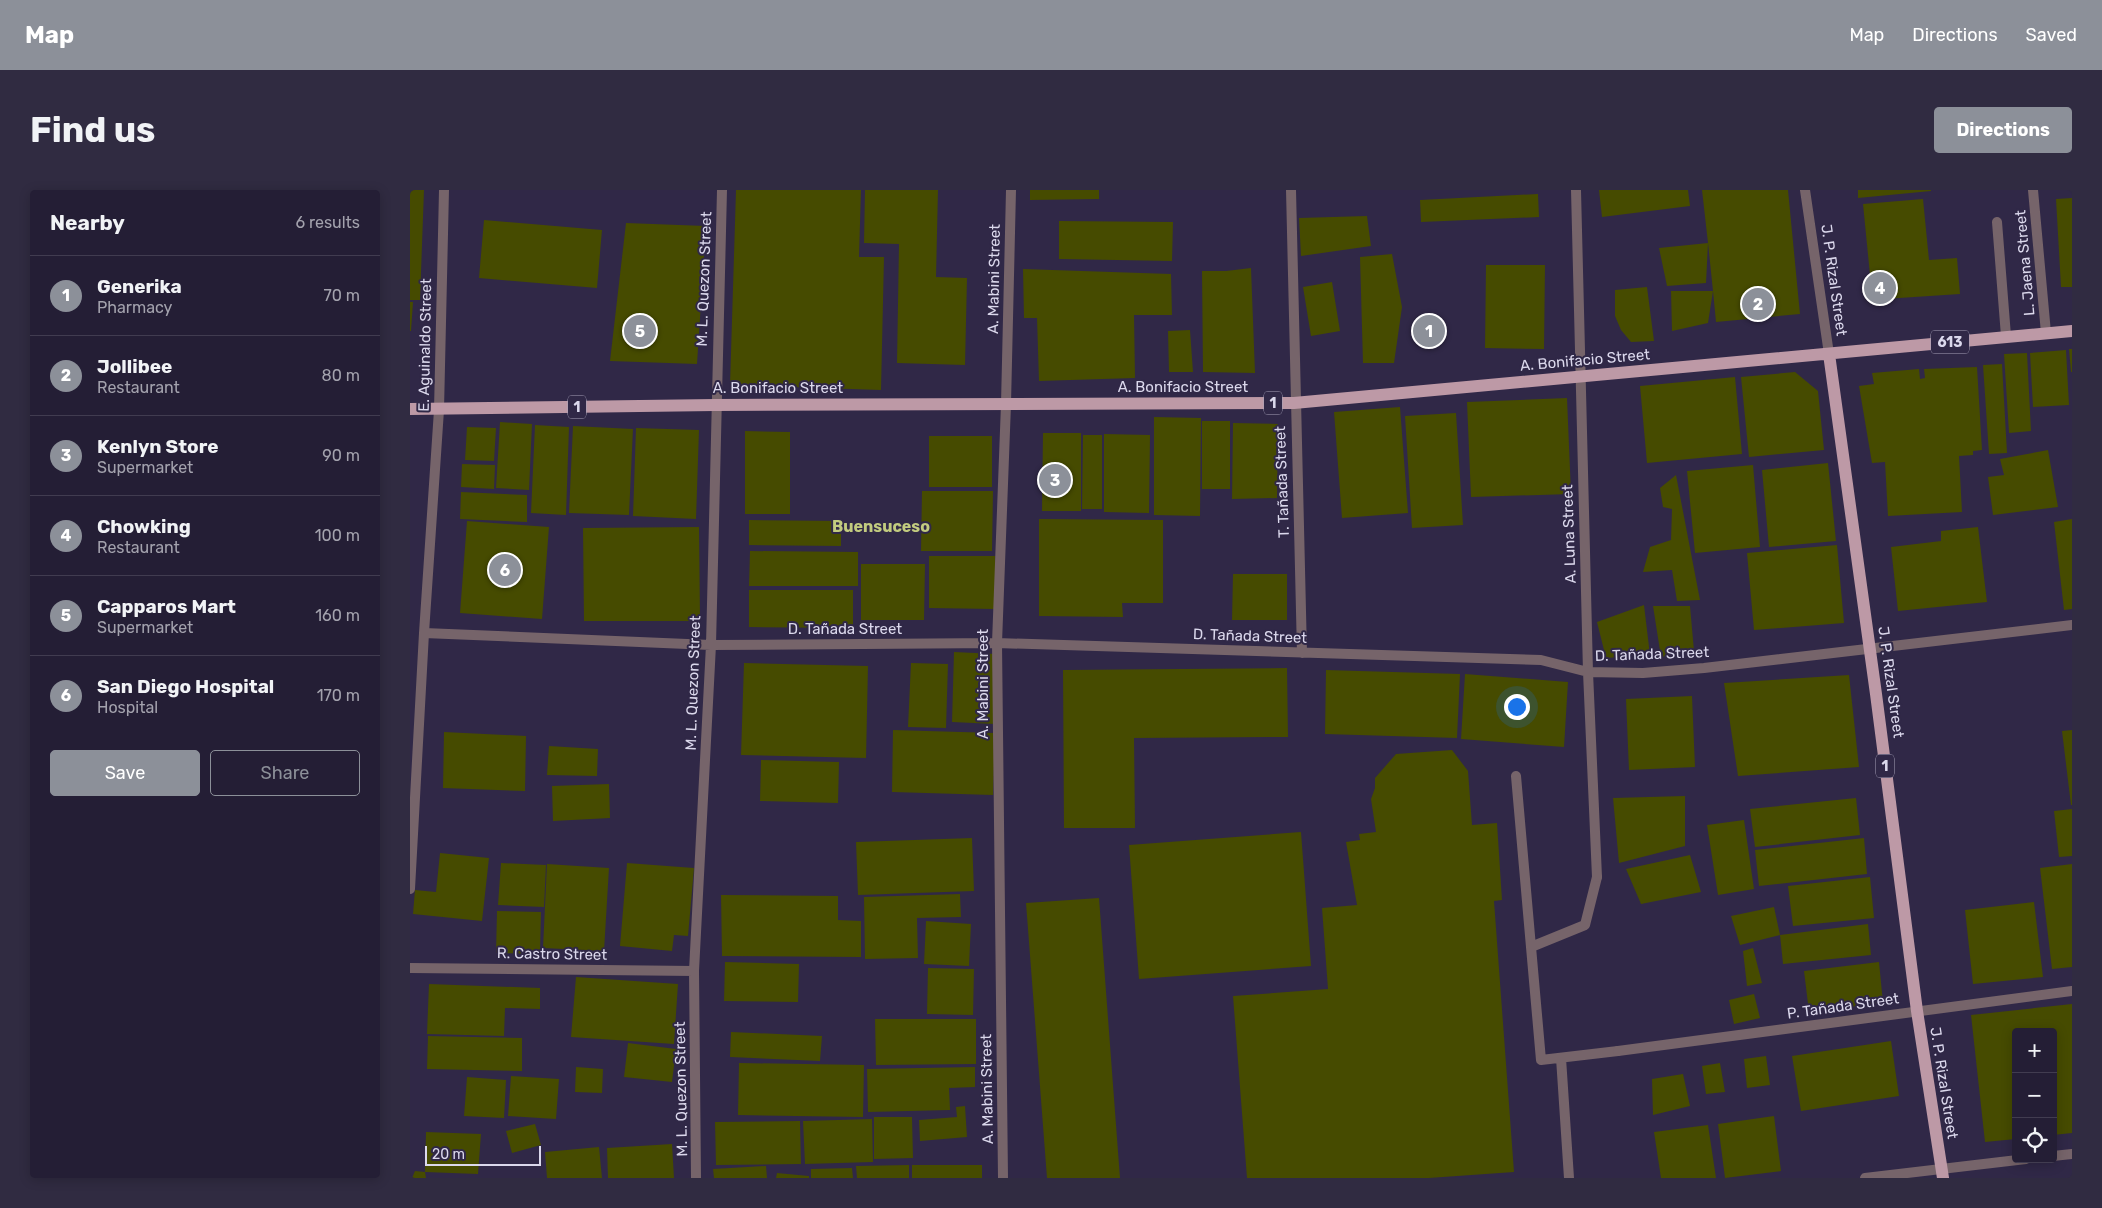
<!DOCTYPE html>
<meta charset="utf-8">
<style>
:root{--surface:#241e35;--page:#302b41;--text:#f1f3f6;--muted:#a3a2ad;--line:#413c50;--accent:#8c9099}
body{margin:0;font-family:Rubik,sans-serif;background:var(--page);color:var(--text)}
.controls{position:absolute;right:15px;bottom:15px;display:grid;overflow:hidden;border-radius:5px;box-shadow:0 2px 12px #0003}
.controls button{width:45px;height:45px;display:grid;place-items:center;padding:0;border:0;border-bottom:1px solid var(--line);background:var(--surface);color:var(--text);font:25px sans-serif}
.scale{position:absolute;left:15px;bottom:12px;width:116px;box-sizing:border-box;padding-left:5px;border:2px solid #dbd8ec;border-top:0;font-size:14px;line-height:18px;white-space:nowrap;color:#dbd8ec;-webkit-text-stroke:4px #302847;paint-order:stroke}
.you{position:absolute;left:1106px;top:516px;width:18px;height:18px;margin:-12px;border:4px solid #fff;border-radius:50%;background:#1a73e8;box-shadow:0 0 0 8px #1a73e833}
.badge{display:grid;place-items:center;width:32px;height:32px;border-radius:50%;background:var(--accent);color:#fff;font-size:16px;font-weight:700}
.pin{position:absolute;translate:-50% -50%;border:2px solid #fff;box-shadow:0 1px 5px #0006}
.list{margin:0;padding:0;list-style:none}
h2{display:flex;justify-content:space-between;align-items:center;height:65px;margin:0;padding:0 20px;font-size:21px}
h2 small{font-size:16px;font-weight:400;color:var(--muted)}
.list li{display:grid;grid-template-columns:32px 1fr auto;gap:15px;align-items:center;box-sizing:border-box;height:80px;padding:0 20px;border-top:1px solid var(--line)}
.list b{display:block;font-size:19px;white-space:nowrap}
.list p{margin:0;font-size:16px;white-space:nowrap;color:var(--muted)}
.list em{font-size:16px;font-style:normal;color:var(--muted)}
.actions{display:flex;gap:10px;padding:15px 20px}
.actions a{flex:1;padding:11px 0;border:1px solid var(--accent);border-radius:5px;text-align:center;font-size:18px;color:var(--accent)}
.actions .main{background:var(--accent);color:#fff}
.icon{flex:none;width:28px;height:28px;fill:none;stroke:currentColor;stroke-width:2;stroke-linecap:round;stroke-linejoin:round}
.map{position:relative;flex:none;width:1662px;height:988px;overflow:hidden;border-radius:5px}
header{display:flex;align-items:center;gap:30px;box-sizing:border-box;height:70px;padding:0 25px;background:var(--accent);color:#fff}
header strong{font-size:24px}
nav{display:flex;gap:28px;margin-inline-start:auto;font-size:18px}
.intro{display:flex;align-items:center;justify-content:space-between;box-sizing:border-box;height:120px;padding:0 30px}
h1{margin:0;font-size:35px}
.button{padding:12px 22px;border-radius:5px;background:var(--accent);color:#fff;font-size:18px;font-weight:700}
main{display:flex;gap:30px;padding:0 30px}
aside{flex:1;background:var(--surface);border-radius:5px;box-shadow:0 2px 12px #0003}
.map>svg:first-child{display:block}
.building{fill:#464b00}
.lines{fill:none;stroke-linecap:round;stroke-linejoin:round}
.lane{stroke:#76646a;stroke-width:10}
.street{stroke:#76646a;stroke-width:10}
.primary{stroke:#bd99a6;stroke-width:12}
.labels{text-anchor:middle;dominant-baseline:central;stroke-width:4;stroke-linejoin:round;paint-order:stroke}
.shield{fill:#302847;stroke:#a8a3ba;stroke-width:1}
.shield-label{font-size:14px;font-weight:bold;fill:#dbd8ec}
.street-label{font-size:15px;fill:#dbd8ec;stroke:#302847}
.neighbourhood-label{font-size:16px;font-weight:bold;fill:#c2cb7f;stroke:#302847}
</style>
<header>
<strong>Map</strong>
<nav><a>Map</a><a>Directions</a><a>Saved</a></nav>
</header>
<div class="intro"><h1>Find us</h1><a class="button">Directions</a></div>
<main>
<aside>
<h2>Nearby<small>6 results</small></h2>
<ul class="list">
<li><span class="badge">1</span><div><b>Generika</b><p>Pharmacy</p></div><em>70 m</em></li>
<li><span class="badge">2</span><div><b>Jollibee</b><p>Restaurant</p></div><em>80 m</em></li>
<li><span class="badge">3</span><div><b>Kenlyn Store</b><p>Supermarket</p></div><em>90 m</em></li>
<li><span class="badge">4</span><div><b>Chowking</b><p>Restaurant</p></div><em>100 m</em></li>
<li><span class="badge">5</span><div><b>Capparos Mart</b><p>Supermarket</p></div><em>160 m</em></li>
<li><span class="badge">6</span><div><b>San Diego Hospital</b><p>Hospital</p></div><em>170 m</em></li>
</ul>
<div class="actions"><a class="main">Save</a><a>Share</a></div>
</aside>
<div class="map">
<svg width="1662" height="988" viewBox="0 0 1662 988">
<rect width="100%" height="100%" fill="#302847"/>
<path class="building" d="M 0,0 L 14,0 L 10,110 L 0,110 Z
M 326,0 L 451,0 L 449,67 L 474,67 L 471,200 L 320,195 Z
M 455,0 L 528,0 L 526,87 L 557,88 L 555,175 L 487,173 L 489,54 L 454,53 Z
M 620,0 L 689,0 L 689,9 L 620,10 Z
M 1189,0 L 1278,0 L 1280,16 L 1192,27 Z
M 1292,0 L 1378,0 L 1390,124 L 1306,132 L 1303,101 L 1298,133 L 1262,141 L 1261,101 L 1303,101 L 1298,53 L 1296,93 L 1257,96 L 1249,58 L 1298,53 Z
M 1448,0 L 1521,0 L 1521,1 L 1448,8 Z
M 1128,4 L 1129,27 L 1011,32 L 1010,10 Z
M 1662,8 L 1662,97 L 1651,97 L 1646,9 Z
M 1513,9 L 1519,70 L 1547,68 L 1550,104 L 1474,109 L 1461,95 L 1453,14 Z
M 957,26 L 961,56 L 891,66 L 889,28 Z
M 74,30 L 192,40 L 187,98 L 69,88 Z
M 649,31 L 763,32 L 762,71 L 649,69 Z
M 216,33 L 296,36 L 287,174 L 200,171 Z
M 982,64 L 992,117 L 984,173 L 953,173 L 950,67 Z
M 1076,75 L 1135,75 L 1134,159 L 1075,158 Z
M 841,78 L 845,183 L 793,182 L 792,81 L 816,81 Z
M 613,79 L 761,84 L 762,125 L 724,125 L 725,188 L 629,191 L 627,128 L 614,128 Z
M 922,92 L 930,141 L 901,146 L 893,97 Z
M 1237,97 L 1244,151 L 1221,152 L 1211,140 L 1205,126 L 1205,100 Z
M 0,112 L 3,112 L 1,141 L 0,141 Z
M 780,140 L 783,182 L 759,182 L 758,141 Z
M 1659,159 L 1662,159 L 1662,182 L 1661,182 Z
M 1656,160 L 1659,215 L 1623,217 L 1620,163 Z
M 1617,163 L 1621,241 L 1599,243 L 1594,164 Z
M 1592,174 L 1597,263 L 1579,264 L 1573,175 Z
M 1567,177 L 1572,260 L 1563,261 L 1563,265 L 1549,266 L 1552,322 L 1478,326 L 1475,272 L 1462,273 L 1449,196 L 1464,194 L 1462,183 L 1509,179 L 1510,189 L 1515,188 L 1514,179 Z
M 1385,182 L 1408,201 L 1414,260 L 1339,267 L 1331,187 Z
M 1325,187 L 1332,264 L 1237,273 L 1230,196 Z
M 1157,208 L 1161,304 L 1061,307 L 1057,212 Z
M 990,217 L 998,323 L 932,328 L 924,222 Z
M 1046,223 L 1053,335 L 1002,338 L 995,226 Z
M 744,227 L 791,228 L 790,326 L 744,325 Z
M 792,231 L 820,231 L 820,299 L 792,299 Z
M 90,232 L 122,234 L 119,300 L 86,298 Z
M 823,233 L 868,234 L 867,308 L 822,309 Z
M 125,235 L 159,237 L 156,325 L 121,323 Z
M 163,236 L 223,239 L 219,325 L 159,323 Z
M 57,237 L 86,238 L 84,271 L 55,270 Z
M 226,238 L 289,240 L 286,329 L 223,326 Z
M 335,241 L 380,242 L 380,324 L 335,324 Z
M 633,243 L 671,243 L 671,321 L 632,321 Z
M 694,244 L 740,245 L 739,323 L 694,322 Z
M 673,245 L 692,245 L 692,319 L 672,319 Z
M 519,246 L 582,246 L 582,297 L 519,297 Z
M 1638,260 L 1648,317 L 1583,325 L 1578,287 L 1594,285 L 1590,269 Z
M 1418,273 L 1426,351 L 1359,357 L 1352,280 Z
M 52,274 L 85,275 L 84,299 L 51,297 Z
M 1343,275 L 1350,357 L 1285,363 L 1277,281 Z
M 1266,285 L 1290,410 L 1267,411 L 1262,380 L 1233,382 L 1240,357 L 1261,350 L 1262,319 L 1253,317 L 1250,298 Z
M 512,301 L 583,301 L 582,361 L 511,361 Z
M 51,302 L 117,305 L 117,332 L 50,329 Z
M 629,329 L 753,330 L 753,413 L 712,413 L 713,427 L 629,426 Z
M 1662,329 L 1662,419 L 1654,420 L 1644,332 Z
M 339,330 L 431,331 L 431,356 L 339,355 Z
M 57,331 L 139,337 L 132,429 L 50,423 Z
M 289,337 L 290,431 L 174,431 L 173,338 Z
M 1568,337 L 1577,412 L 1488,421 L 1481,357 L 1531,351 L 1531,341 Z
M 1427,355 L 1434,433 L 1344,440 L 1337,363 Z
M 340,361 L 448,362 L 448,396 L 339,396 Z
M 519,366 L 585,366 L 585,419 L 519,418 Z
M 451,374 L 515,374 L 514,430 L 451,430 Z
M 823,384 L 877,384 L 877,430 L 822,430 Z
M 339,400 L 443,400 L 443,438 L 339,437 Z
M 1234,415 L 1240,465 L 1196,468 L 1187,432 Z
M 1243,416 L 1280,416 L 1284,461 L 1251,467 Z
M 544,462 L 586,464 L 585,534 L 542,532 Z
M 334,473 L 458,476 L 456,568 L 331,565 Z
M 501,473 L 538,474 L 536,538 L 498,537 Z
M 877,478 L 878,547 L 724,548 L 725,638 L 654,638 L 653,480 Z
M 916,480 L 1050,484 L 1047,548 L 915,544 Z
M 1055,484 L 1158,492 L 1154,557 L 1051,549 Z
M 1439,485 L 1449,577 L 1328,586 L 1314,493 Z
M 1282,506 L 1285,577 L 1219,580 L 1216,509 Z
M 483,540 L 585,543 L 583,605 L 482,602 Z
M 1662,540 L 1662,615 L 1661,615 L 1652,541 Z
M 34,542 L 116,546 L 115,601 L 33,598 Z
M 139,556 L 188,559 L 187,586 L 137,585 Z
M 1042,560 L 1058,581 L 1062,635 L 1087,633 L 1092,710 L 1084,711 L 1104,982 L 1019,988 L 837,988 L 823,806 L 918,799 L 912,718 L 947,715 L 936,652 L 950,650 L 949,644 L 966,642 L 961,609 L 965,598 L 965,588 L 986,564 Z
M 351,570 L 429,572 L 428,613 L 350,611 Z
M 199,594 L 200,628 L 143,631 L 142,596 Z
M 1275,606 L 1275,656 L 1209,673 L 1203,608 Z
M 1446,608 L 1450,645 L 1345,657 L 1340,619 Z
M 1662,619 L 1662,666 L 1649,667 L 1644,621 Z
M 1334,630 L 1344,699 L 1308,705 L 1297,635 Z
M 891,642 L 901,776 L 729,789 L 719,655 Z
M 562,648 L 564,701 L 448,705 L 446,652 Z
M 1454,648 L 1457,684 L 1349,696 L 1345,660 Z
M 30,663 L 79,668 L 72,731 L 3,724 L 5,700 L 26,702 Z
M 1280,665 L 1291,702 L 1231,714 L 1216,679 Z
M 91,673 L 136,675 L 134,717 L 88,715 Z
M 217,673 L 284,678 L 278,746 L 264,745 L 262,761 L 210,756 Z
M 137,674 L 199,678 L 194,761 L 133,758 Z
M 1662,674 L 1662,777 L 1642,779 L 1630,678 Z
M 1460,687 L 1464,728 L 1383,736 L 1378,696 Z
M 550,704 L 551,727 L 507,728 L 508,768 L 455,769 L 454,707 Z
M 311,705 L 428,706 L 428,730 L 451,731 L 451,767 L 312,766 Z
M 689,708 L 710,988 L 637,988 L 616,713 Z
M 1624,712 L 1633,787 L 1563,794 L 1555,720 Z
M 1364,717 L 1370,745 L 1330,755 L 1321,726 Z
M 87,721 L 131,722 L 130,764 L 86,763 Z
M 516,731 L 561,734 L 559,776 L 514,774 Z
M 1458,734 L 1461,765 L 1373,774 L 1370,745 Z
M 1343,758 L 1352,793 L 1337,796 L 1333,761 Z
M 315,772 L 389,774 L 388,812 L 314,811 Z
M 1469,772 L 1473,813 L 1399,822 L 1394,781 Z
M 518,778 L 564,779 L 563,825 L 517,824 Z
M 166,787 L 268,794 L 264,854 L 161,847 Z
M 19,794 L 130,798 L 130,819 L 95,818 L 94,846 L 17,844 Z
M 1344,804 L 1350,828 L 1324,834 L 1319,810 Z
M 1662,814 L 1662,943 L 1643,945 L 1643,842 L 1606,842 L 1606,949 L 1575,952 L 1561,825 Z
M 465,829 L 566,829 L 566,874 L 466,875 Z
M 321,842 L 412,846 L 410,871 L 320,867 Z
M 18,846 L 112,848 L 112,881 L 17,879 Z
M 1481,851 L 1489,906 L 1391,921 L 1382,866 Z
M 218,853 L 266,859 L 262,892 L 214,887 Z
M 1356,866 L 1360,895 L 1337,898 L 1334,869 Z
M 329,873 L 454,875 L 453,927 L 328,925 Z
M 1310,873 L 1315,902 L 1296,904 L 1292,876 Z
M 166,877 L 193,879 L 192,903 L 165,902 Z
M 565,877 L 565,897 L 539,898 L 540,920 L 458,922 L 457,879 Z
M 1273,884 L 1280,916 L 1243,925 L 1242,889 Z
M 101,886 L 149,889 L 146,929 L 98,926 Z
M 57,887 L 96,890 L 94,928 L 54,926 Z
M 555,916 L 557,947 L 510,951 L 509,930 L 547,927 L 546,917 Z
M 1364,926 L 1371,981 L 1315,988 L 1308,934 Z
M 464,927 L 502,927 L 503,968 L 464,969 Z
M 462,929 L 463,972 L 395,974 L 393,931 Z
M 390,931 L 391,974 L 306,975 L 305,932 Z
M 125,934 L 131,955 L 102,963 L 96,941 Z
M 1298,935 L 1306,988 L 1251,988 L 1244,942 Z
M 16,942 L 71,944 L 68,984 L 15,982 L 16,988 L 2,988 L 5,981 L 15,982 Z
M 262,954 L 264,988 L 198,988 L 197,958 Z
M 189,957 L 192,988 L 137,988 L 135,962 Z
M 499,975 L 499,988 L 447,988 L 446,976 Z
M 502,975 L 572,975 L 572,988 L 502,988 Z
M 356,976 L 357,988 L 304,988 L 303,979 Z
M 442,978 L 443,988 L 401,988 L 401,979 Z
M 367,983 L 399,986 L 399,988 L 366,988 Z"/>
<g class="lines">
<path class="lane" d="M 1587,32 L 1596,146
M 1106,586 L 1121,757
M 1187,687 L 1175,735 L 1121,757 L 1131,870 L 1208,861
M 1151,868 L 1159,988"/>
<path class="street" d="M 881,0 L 892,463
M 1166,0 L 1178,482 L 1187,687
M 1395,0 L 1419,164
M 1623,0 L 1636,143
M 14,443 L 301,455 L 587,453 L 1131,470 L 1178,482 L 1233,483 L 1294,478 L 1662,435
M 0,699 L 14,443 L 29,220 L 34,0
M 0,778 L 284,781
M 1208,861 L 1662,801
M 1643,966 L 1662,964
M 286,988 L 284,781 L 301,455 L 312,0
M 593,988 L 587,453 L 596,214 L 601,0
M 1455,988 L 1616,969"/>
<path class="primary" d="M 1419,164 L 1466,504 L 1507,821 L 1533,988
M 0,219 L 305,215 L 884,213 L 1662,141"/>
</g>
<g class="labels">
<g class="shield">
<rect x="1521" y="140.5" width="38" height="23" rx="4"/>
<rect x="854" y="201.5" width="18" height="23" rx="4"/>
<rect x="158" y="205.5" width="18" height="23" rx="4"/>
<rect x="1466" y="564.5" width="18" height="23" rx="4"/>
</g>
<g class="shield-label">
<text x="1540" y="152">613</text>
<text x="863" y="213">1</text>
<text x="167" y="217">1</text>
<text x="1475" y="576">1</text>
</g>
<g class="street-label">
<text transform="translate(1615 73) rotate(-95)">L. Jaena Street</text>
<text transform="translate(294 89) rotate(-88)">M. L. Quezon Street</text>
<text transform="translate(584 89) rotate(-89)">A. Mabini Street</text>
<text transform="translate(1424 90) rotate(82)">J. P. Rizal Street</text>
<text transform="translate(15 155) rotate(-89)">E. Aguinaldo Street</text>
<text transform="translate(1175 170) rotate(-5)">A. Bonifacio Street</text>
<text x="773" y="197">A. Bonifacio Street</text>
<text x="368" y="198">A. Bonifacio Street</text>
<text transform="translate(872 292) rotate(-92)">T. Tañada Street</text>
<text transform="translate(1159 344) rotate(-92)">A. Luna Street</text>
<text x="435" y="439">D. Tañada Street</text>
<text transform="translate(840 446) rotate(2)">D. Tañada Street</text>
<text transform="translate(1242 464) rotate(-2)">D. Tañada Street</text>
<text transform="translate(1481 492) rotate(82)">J. P. Rizal Street</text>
<text transform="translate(283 493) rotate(-88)">M. L. Quezon Street</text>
<text transform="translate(573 494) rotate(-90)">A. Mabini Street</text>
<text transform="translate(142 764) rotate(1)">R. Castro Street</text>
<text transform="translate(1433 816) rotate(-8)">P. Tañada Street</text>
<text transform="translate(1534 893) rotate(81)">J. P. Rizal Street</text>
<text transform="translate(271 899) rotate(-91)">M. L. Quezon Street</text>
<text transform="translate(577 899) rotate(-91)">A. Mabini Street</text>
</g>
<g class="neighbourhood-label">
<text x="471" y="336">Buensuceso</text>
</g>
</g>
</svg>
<div class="controls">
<button>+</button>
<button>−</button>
<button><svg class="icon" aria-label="locate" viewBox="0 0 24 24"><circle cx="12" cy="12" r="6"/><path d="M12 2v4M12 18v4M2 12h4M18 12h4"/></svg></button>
</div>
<div class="scale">20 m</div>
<div class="you"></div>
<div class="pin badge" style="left:1019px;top:141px">1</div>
<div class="pin badge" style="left:1348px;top:114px">2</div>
<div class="pin badge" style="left:645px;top:290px">3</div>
<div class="pin badge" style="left:1470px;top:98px">4</div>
<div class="pin badge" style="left:230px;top:141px">5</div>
<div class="pin badge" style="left:95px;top:380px">6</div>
</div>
</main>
